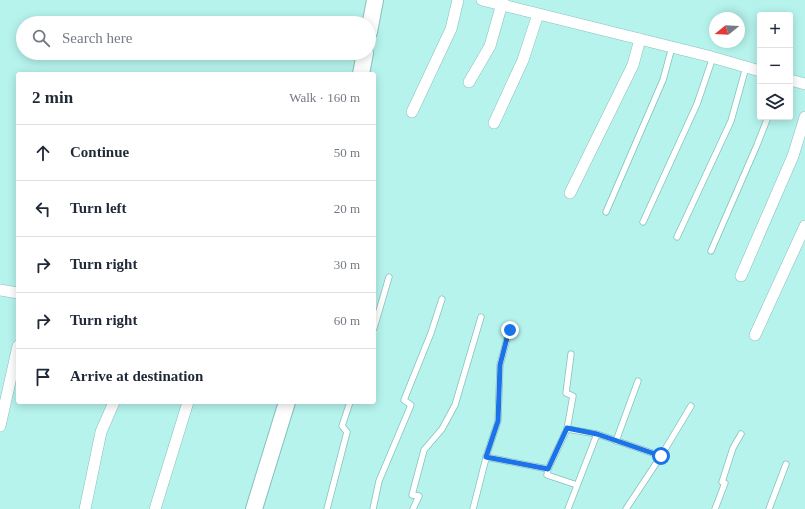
<!DOCTYPE html>
<meta charset="utf-8">
<style>
:root{--surface:#fff;--page:#f2f2f3;--text:#1f2937;--muted:#747a83;--line:#e0e1e3}
body{margin:0;font-family:"Times New Roman",serif;background:var(--page);color:var(--text)}
.controls{position:absolute;right:12px;top:12px;display:grid;overflow:hidden;border-radius:4px;box-shadow:0 2px 10px #0003}
.controls button{width:36px;height:36px;display:grid;place-items:center;padding:0;border:0;border-bottom:1px solid var(--line);background:var(--surface);color:var(--text);font:20px sans-serif}
.compass{position:absolute;left:709px;top:12px;width:36px;height:36px;border-radius:50%;background:var(--surface);box-shadow:0 2px 10px #0003;rotate:252deg}
.stop{position:absolute;width:12px;height:12px;margin:-9px;border:3px solid #1a73e8;border-radius:50%;background:#fff}
.stop.end{background:#1a73e8;border-color:#fff;box-shadow:0 1px 4px #0008}
.list{margin:0;padding:0;list-style:none}
h2{display:flex;justify-content:space-between;align-items:center;height:52px;margin:0;padding:0 16px;font-size:17px}
h2 small{font-size:13px;font-weight:400;color:var(--muted)}
.list li{display:grid;grid-template-columns:26px 1fr auto;gap:12px;align-items:center;box-sizing:border-box;height:56px;padding:0 16px;border-top:1px solid var(--line)}
.list b{display:block;font-size:15px;white-space:nowrap}
.list em{font-size:13px;font-style:normal;color:var(--muted)}
.icon{flex:none;width:22px;height:22px;fill:none;stroke:currentColor;stroke-width:2;stroke-linecap:round;stroke-linejoin:round}
.map{position:relative;flex:none;width:805px;height:509px;overflow:hidden}
.search{position:absolute;background:var(--surface);box-shadow:0 2px 10px #0003;left:16px;top:16px;width:360px;height:44px;display:flex;align-items:center;gap:10px;box-sizing:border-box;padding:0 14px;border-radius:22px;color:var(--muted);font-size:15px}
.panel{position:absolute;background:var(--surface);box-shadow:0 2px 10px #0003;left:16px;top:72px;width:360px;height:332px;border-radius:4px}
.map>svg:first-child{display:block}
.lines{fill:none;stroke-linecap:round;stroke-linejoin:round}
.service-casing{stroke:#86c1bb;stroke-width:7}
.minor-casing{stroke:#86c1bb;stroke-width:12}
.secondary-casing{stroke:#86c1bb;stroke-width:18}
.service{stroke:#fff;stroke-width:5.5}
.minor{stroke:#fff;stroke-width:11}
.secondary{stroke:#fff;stroke-width:16}
.route{stroke:#1a73e8;stroke-width:5}
</style>
<div class="map">
<svg width="805" height="509" viewBox="0 0 805 509">
<rect width="100%" height="100%" fill="#b6f3ed"/>
<g class="lines">
<g class="service-casing">
<path id="service" d="M 606,212 L 663,80 L 672,47
M 643,222 L 697,104 L 713,57
M 677,237 L 731,121 L 746,67
M 711,251 L 757,145 L 768,117
M 374,328 L 389,277
M 567,429 L 597,434 L 661,456
M 616,441 L 638,381
M 486,457 L 548,469 L 547,475 L 577,485
M 548,469 L 567,429 L 573,396 L 566,393 L 571,354
M 327,509 L 347,432 L 342,426 L 350,402
M 373,509 L 379,481 L 411,405 L 404,400 L 431,333 L 442,299
M 413,509 L 419,496 L 412,495 L 424,450 L 442,429 L 455,405 L 481,317
M 473,509 L 487,454 L 498,421 L 500,365 L 508,335 L 510,331
M 568,509 L 597,434
M 626,509 L 661,456 L 691,406
M 715,509 L 725,483 L 722,482 L 733,448 L 741,434
M 769,509 L 786,464"/>
</g>
<g class="minor-casing">
<path id="minor" d="M 482,0 L 708,56 L 760,71
M 790,80 L 805,84
M 469,82 L 490,46 L 503,0
M 412,112 L 451,29 L 458,0
M 494,123 L 523,60 L 538,14
M 570,193 L 633,65 L 640,39
M 741,276 L 793,156 L 805,117
M 0,290 L 18,293
M 755,335 L 805,226
M 0,426 L 18,346
M 85,509 L 101,432 L 114,402
M 155,509 L 188,402"/>
</g>
<g class="secondary-casing">
<path id="secondary" d="M 369,32 L 375,0
M 361,74 L 365,53
M 254,509 L 287,402"/>
</g>
<use href="#service" class="service"/>
<use href="#minor" class="minor"/>
<use href="#secondary" class="secondary"/>
</g>
<g class="lines">
<path class="route" d="M 510,330 L 508,334 L 500,365 L 498,421 L 486,457 L 548,469 L 567,428 L 597,434 L 661,456"/>
</g>
</svg>
<div class="controls">
<button>+</button>
<button>−</button>
<button><svg class="icon" aria-label="layers" viewBox="0 0 24 24"><path d="M12 4l9 5-9 5-9-5zM3 14l9 5 9-5"/></svg></button>
</div>
<svg class="compass" viewBox="-18 -18 36 36"><path d="M0-13l5 13h-10z" fill="#e53935"/><path d="M0 13l5-13h-10z" fill="#747a83"/></svg>
<div class="stop" style="left:661px;top:456px"></div>
<div class="stop end" style="left:510px;top:330px"></div>
<div class="search"><svg class="icon" aria-label="search" viewBox="0 0 24 24"><circle cx="10" cy="10" r="6"/><path d="M15 15l6 6"/></svg>Search here</div>
<section class="panel">
<h2>2 min<small>Walk · 160 m</small></h2>
<ul class="list">
<li><svg class="icon" aria-label="ahead" viewBox="0 0 24 24"><path d="M12 20V5M6 11l6-6 6 6"/></svg><div><b>Continue</b></div><em>50 m</em></li>
<li><svg class="icon" aria-label="left" viewBox="0 0 24 24"><path d="M17 20v-9H6M10 6l-5 5 5 5"/></svg><div><b>Turn left</b></div><em>20 m</em></li>
<li><svg class="icon" aria-label="right" viewBox="0 0 24 24"><path d="M7 20v-9h11M14 6l5 5-5 5"/></svg><div><b>Turn right</b></div><em>30 m</em></li>
<li><svg class="icon" aria-label="right" viewBox="0 0 24 24"><path d="M7 20v-9h11M14 6l5 5-5 5"/></svg><div><b>Turn right</b></div><em>60 m</em></li>
<li><svg class="icon" aria-label="arrive" viewBox="0 0 24 24"><path d="M6 21V4h12l-3 4 3 4H6"/></svg><div><b>Arrive at destination</b></div></li>
</ul>
</section>
</div>
